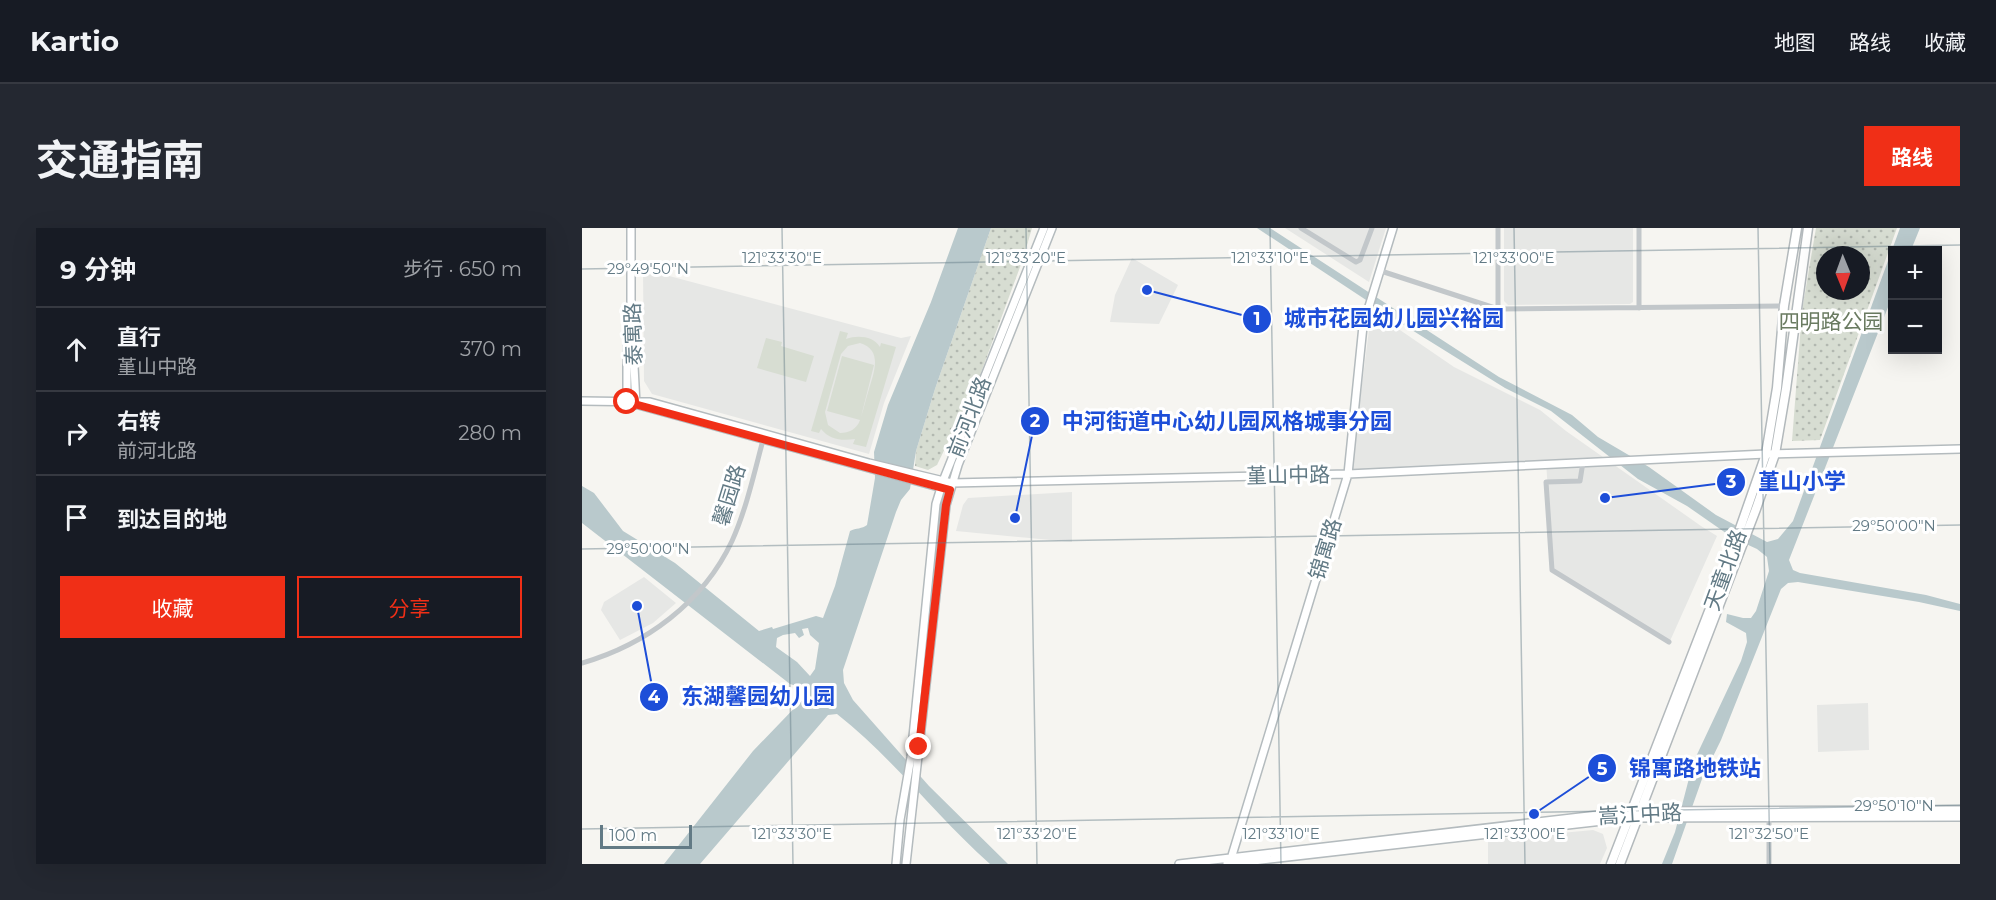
<!DOCTYPE html>
<html lang="zh">
<meta charset="utf-8">
<style>
:root{--surface:#171b24;--page:#242831;--text:#f1f3f6;--muted:#9ea1a6;--line:#363941;--accent:#f02f17}
body{margin:0;font-family:Montserrat,"Noto Sans SC",sans-serif;background:var(--page);color:var(--text)}
.controls{position:absolute;right:18px;top:18px;display:grid;overflow:hidden;border-radius:0px;box-shadow:0 6px 24px #0002}
.controls button{width:54px;height:54px;display:grid;place-items:center;padding:0;border:0;border-bottom:2px solid var(--line);background:var(--surface);color:var(--text);font:30px sans-serif}
.compass{position:absolute;left:1234px;top:18px;width:54px;height:54px;border-radius:50%;background:var(--surface);box-shadow:0 6px 24px #0002;rotate:179deg}
.scale{position:absolute;left:18px;bottom:15px;width:92px;box-sizing:border-box;padding-left:6px;border:3px solid #627a85;border-top:0;font-size:16px;line-height:21px;white-space:nowrap;color:#627a85;-webkit-text-stroke:4px #fff;paint-order:stroke}
.stop{position:absolute;width:18px;height:18px;margin:-14px;border:4px solid #f02f17;border-radius:50%;background:#fff}
.stop.end{background:#f02f17;border-color:#fff;box-shadow:0 2px 6px #0008}
.list{margin:0;padding:0;list-style:none}
h2{display:flex;justify-content:space-between;align-items:center;height:78px;margin:0;padding:0 24px;font-size:26px}
h2 small{font-size:20px;font-weight:400;color:var(--muted)}
.list li{display:grid;grid-template-columns:39px 1fr auto;gap:18px;align-items:center;box-sizing:border-box;height:84px;padding:0 24px;border-top:2px solid var(--line)}
.list b{display:block;font-size:22px;white-space:nowrap}
.list p{margin:0;font-size:20px;white-space:nowrap;color:var(--muted)}
.list em{font-size:20px;font-style:normal;color:var(--muted)}
.actions{display:flex;gap:12px;padding:18px 24px}
.actions a{flex:1;padding:14px 0;border:2px solid var(--accent);border-radius:0px;text-align:center;font-size:21px;color:var(--accent)}
.actions .main{background:var(--accent);color:#fff}
.icon{flex:none;width:33px;height:33px;fill:none;stroke:currentColor;stroke-width:2;stroke-linecap:round;stroke-linejoin:round}
.map{position:relative;flex:none;width:1378px;height:636px;overflow:hidden;border-radius:0px}
header{display:flex;align-items:center;gap:36px;box-sizing:border-box;height:84px;padding:0 30px;background:var(--surface);border-bottom:2px solid var(--line)}
header strong{font-size:28px}
nav{display:flex;gap:33px;margin-inline-start:auto;font-size:21px}
.intro{display:flex;align-items:center;justify-content:space-between;box-sizing:border-box;height:144px;padding:0 36px}
h1{margin:0;font-size:42px}
.button{padding:15px 27px;border-radius:0px;background:var(--accent);color:#fff;font-size:21px;font-weight:700}
main{display:flex;gap:36px;padding:0 36px}
aside{flex:1;background:var(--surface);border-radius:0px;box-shadow:0 6px 24px #0002}
.map>svg:first-child{display:block}
.built{fill:#e6e7e5}
.park{fill:url(#park-dots);fill-rule:evenodd}
.garden{fill:#d7ddd2;fill-rule:evenodd}
.water{fill:#b9c9cc;fill-rule:evenodd}
.lines{fill:none;stroke-linecap:round;stroke-linejoin:round}
.secondary-casing{stroke:#b4bbbe;stroke-width:10}
.primary-casing{stroke:#b3b9bc;stroke-width:11}
.street{stroke:#c2c7ca;stroke-width:5}
.secondary{stroke:#fff;stroke-width:7}
.primary{stroke:#fff;stroke-width:8}
.route{stroke:#f02f17;stroke-width:8}
.ticks{fill:none;stroke:#627a85;stroke-width:1.5;stroke-opacity:0.45}
.labels{text-anchor:middle;dominant-baseline:central;stroke-width:6;stroke-linejoin:round;paint-order:stroke}
.park-label{font-size:21px;fill:#6a7b61;stroke:#fff}
.street-label{font-size:21px;fill:#627a85;stroke:#fff}
.ticks-label{font-size:15px;text-anchor:middle;fill:#627a85;stroke:#fff;stroke-width:6;stroke-linejoin:round;paint-order:stroke}
.leader{fill:none;stroke:#1d4ed8;stroke-width:2}
.callout-dot{fill:#1d4ed8;stroke:#fff;stroke-width:2}
.mark-label{font-size:18px;text-anchor:middle;font-weight:bold;fill:#fff}
.callout-label{font-size:22px;text-anchor:middle;font-weight:bold;fill:#1d4ed8;stroke:#fff;stroke-width:6;stroke-linejoin:round;paint-order:stroke}
</style>
<header>
<strong>Kartio</strong>
<nav><a>地图</a><a>路线</a><a>收藏</a></nav>
</header>
<div class="intro"><h1>交通指南</h1><a class="button">路线</a></div>
<main>
<aside>
<h2>9 分钟<small>步行 · 650 m</small></h2>
<ul class="list">
<li><svg class="icon" aria-label="ahead" viewBox="0 0 24 24"><path d="M12 20V5M6 11l6-6 6 6"/></svg><div><b>直行</b><p>堇山中路</p></div><em>370 m</em></li>
<li><svg class="icon" aria-label="right" viewBox="0 0 24 24"><path d="M7 20v-9h11M14 6l5 5-5 5"/></svg><div><b>右转</b><p>前河北路</p></div><em>280 m</em></li>
<li><svg class="icon" aria-label="arrive" viewBox="0 0 24 24"><path d="M6 21V4h12l-3 4 3 4H6"/></svg><div><b>到达目的地</b></div></li>
</ul>
<div class="actions"><a class="main">收藏</a><a>分享</a></div>
</aside>
<div class="map">
<svg width="1378" height="636" viewBox="0 0 1378 636">
<defs>
<pattern id="park-dots" width="8" height="8" patternUnits="userSpaceOnUse" patternTransform="scale(1.5)"><rect width="8" height="8" fill="#d7ddd2"/><path d="M2 2h.1M6 6h.1" fill="none" stroke="#b2b8b0" stroke-width="1.8" stroke-linecap="round"/></pattern>
</defs>
<rect width="100%" height="100%" fill="#f6f5f1"/>
<path class="built" d="M 703,0 L 804,0 L 787,54 Z
M 922,0 L 1051,0 L 1051,74 L 1048,76 L 926,77 L 922,73 Z
M 550,30 L 596,57 L 577,96 L 528,94 L 533,67 Z
M 61,41 L 319,110 L 329,108 L 302,175 L 287,226 L 70,166 L 62,153 Z
M 796,87 L 872,139 L 958,182 L 984,203 L 1119,298 L 1135,308 L 1088,413 L 971,341 L 964,233 L 769,242 L 787,102 Z
M 490,264 L 490,314 L 374,303 L 381,277 L 386,270 Z
M 62,349 L 94,375 L 71,395 L 38,412 L 19,382 L 22,374 Z
M 1286,475 L 1287,522 L 1236,524 L 1235,477 Z
M 1011,602 L 1021,606 L 1025,620 L 1018,636 L 906,636 L 906,612 Z"/>
<path class="park" d="M 409,0 L 450,0 L 441,31 L 397,150 L 355,237 L 346,242 L 333,238 L 334,223 L 353,161 Z
M 1234,0 L 1315,0 L 1238,212 L 1210,213 L 1220,83 ZM 1243,27 L 1279,27 L 1279,63 L 1243,63 Z"/>
<path class="garden" d="M 258,103 L 266,105 L 264,111 C 276,107 291,108 298,119 L 299,115 L 314,119 L 284,219 L 271,216 L 273,211 C 260,213 248,212 239,201 L 237,205 L 229,203 ZM 278,115 C 301,122 292,144 287,161 C 284,170 282,180 279,189 L 292,137 L 260,128 L 245,183 L 278,192 C 275,201 267,205 258,205 L 246,197 L 243,184 L 259,126 L 266,118 Z
M 184,110 L 200,114 L 199,118 L 232,128 L 224,154 L 175,140 Z"/>
<path class="water" d="M 376,0 L 409,0 L 353,161 L 334,223 L 328,261 L 319,272 L 314,284 L 261,442 L 262,455 L 271,472 L 347,558 L 426,636 L 408,636 C 355,589 311,530 255,486 L 246,487 L 118,636 L 82,636 L 171,523 L 222,470 L 221,460 L 208,456 L 0,295 L 0,258 L 12,265 L 41,303 L 93,335 L 177,403 L 190,399 L 191,401 L 234,388 L 241,390 L 253,358 L 268,303 C 274,300 280,301 285,297 L 293,250 L 292,224 L 306,177 L 349,74 ZM 226,400 L 228,407 L 237,415 L 233,441 L 228,448 L 215,434 L 194,419 L 195,410 L 201,407 L 213,405 L 217,410 L 222,407 L 220,401 Z
M 675,0 L 688,0 L 917,149 L 990,187 L 1016,209 L 1067,239 L 1134,287 L 1185,314 L 1196,311 L 1211,293 L 1318,0 L 1338,0 L 1329,22 L 1310,22 L 1310,69 L 1207,332 L 1211,342 L 1218,345 L 1344,367 L 1378,376 L 1378,383 L 1337,374 L 1216,354 L 1206,355 L 1199,361 L 1139,512 L 1120,551 L 1090,636 L 1080,636 L 1093,604 L 1111,535 L 1159,433 L 1165,414 L 1164,405 L 1144,394 L 1145,386 L 1161,390 L 1169,390 L 1174,383 L 1187,343 L 1185,329 L 1175,321 L 1151,310 L 1105,278 L 1056,251 L 969,183 L 923,160 L 825,99 Z"/>
<g class="lines">
<g class="secondary-casing">
<path id="secondary" d="M 49,0 L 49,79 L 54,177
M 45,90 L 45,174
M 0,173 L 68,174 L 287,235 L 370,255 L 766,246 L 1184,226 L 1378,221
M 53,176 L 364,261
M 648,634 L 766,246 L 781,98 L 811,0
M 314,636 L 318,592 L 329,529 L 354,276 L 361,253 L 462,0
M 324,636 L 364,277 L 376,237 L 470,0
M 597,636 L 1050,583 L 1378,582
M 645,636 L 1047,590 L 1378,589"/>
</g>
<g class="primary-casing">
<path id="primary" d="M 1029,636 L 1148,329 L 1184,226 L 1195,160 L 1202,78 L 1215,0
M 1038,636 L 1174,281 L 1193,226 L 1204,161 L 1226,0"/>
</g>
<path class="street" d="M 719,0 L 774,34 L 778,32 L 790,0
M 1057,0 L 1057,80
M 799,43 L 916,81 L 1202,78
M 916,81 L 916,0
M 1001,234 L 998,253 L 964,254 L 970,342 L 1087,414
M 0,435 C 63,417 121,375 150,313 C 164,282 172,246 181,212
M 1187,636 L 1187,588"/>
<use href="#secondary" class="secondary"/>
<use href="#primary" class="primary"/>
</g>
<g class="lines">
<path class="route" d="M 45,174 L 368,262 L 364,277 L 337,519"/>
</g>
<path class="ticks" d="M 200,0 L 211,636M 444,0 L 455,636M 688,0 L 699,636M 932,0 L 943,636M 1176,0 L 1188,636M 0,41 L 1378,17M 0,321 L 1378,297M 0,601 L 1378,577"/>
<g class="labels">
<g class="park-label">
<text x="1249" y="93">四明路公园</text>
</g>
<g class="street-label">
<text transform="translate(51 106) rotate(-92)">泰寓路</text>
<text transform="translate(387 189) rotate(-69)">前河北路</text>
<text transform="translate(706 247) rotate(-1)">堇山中路</text>
<text transform="translate(147 267) rotate(-73)">馨园路</text>
<text transform="translate(743 321) rotate(-73)">锦寓路</text>
<text transform="translate(1143 342) rotate(-70)">天童北路</text>
<text transform="translate(1058 586) rotate(-3)">嵩江中路</text>
</g>
</g>
<g class="ticks-label">
<text x="200" y="35">121°33'30"E</text>
<text x="444" y="35">121°33'20"E</text>
<text x="688" y="35">121°33'10"E</text>
<text x="932" y="35">121°33'00"E</text>
<text x="66" y="46">29°49'50"N</text>
<text x="1312" y="303">29°50'00"N</text>
<text x="66" y="326">29°50'00"N</text>
<text x="1312" y="583">29°50'10"N</text>
<text x="210" y="611">121°33'30"E</text>
<text x="455" y="611">121°33'20"E</text>
<text x="699" y="611">121°33'10"E</text>
<text x="943" y="611">121°33'00"E</text>
<text x="1187" y="611">121°32'50"E</text>
</g>
<path class="leader" d="M565 62L675 91M433 290L453 193M1023 270L1149 254M55 378L72 469M952 586L1020 540"/>
<g class="callout-dot">
<circle cx="565" cy="62" r="6"/>
<circle cx="433" cy="290" r="6"/>
<circle cx="1023" cy="270" r="6"/>
<circle cx="55" cy="378" r="6"/>
<circle cx="952" cy="586" r="6"/>
<circle cx="675" cy="91" r="15"/>
<circle cx="453" cy="193" r="15"/>
<circle cx="1149" cy="254" r="15"/>
<circle cx="72" cy="469" r="15"/>
<circle cx="1020" cy="540" r="15"/>
</g>
<g class="mark-label">
<text x="675" y="97">1</text>
<text x="453" y="199">2</text>
<text x="1149" y="260">3</text>
<text x="72" y="475">4</text>
<text x="1020" y="547">5</text>
</g>
<g class="callout-label">
<text x="812" y="98">城市花园幼儿园兴裕园</text>
<text x="645" y="201">中河街道中心幼儿园风格城事分园</text>
<text x="1220" y="261">堇山小学</text>
<text x="176" y="476">东湖馨园幼儿园</text>
<text x="1113" y="548">锦寓路地铁站</text>
</g>
</svg>
<div class="controls">
<button>+</button>
<button>−</button>
</div>
<svg class="compass" viewBox="-18 -18 36 36"><path d="M0-13l5 13h-10z" fill="#e53935"/><path d="M0 13l5-13h-10z" fill="#9ea1a6"/></svg>
<div class="scale">100 m</div>
<div class="stop" style="left:45px;top:174px"></div>
<div class="stop end" style="left:337px;top:519px"></div>
</div>
</main>
